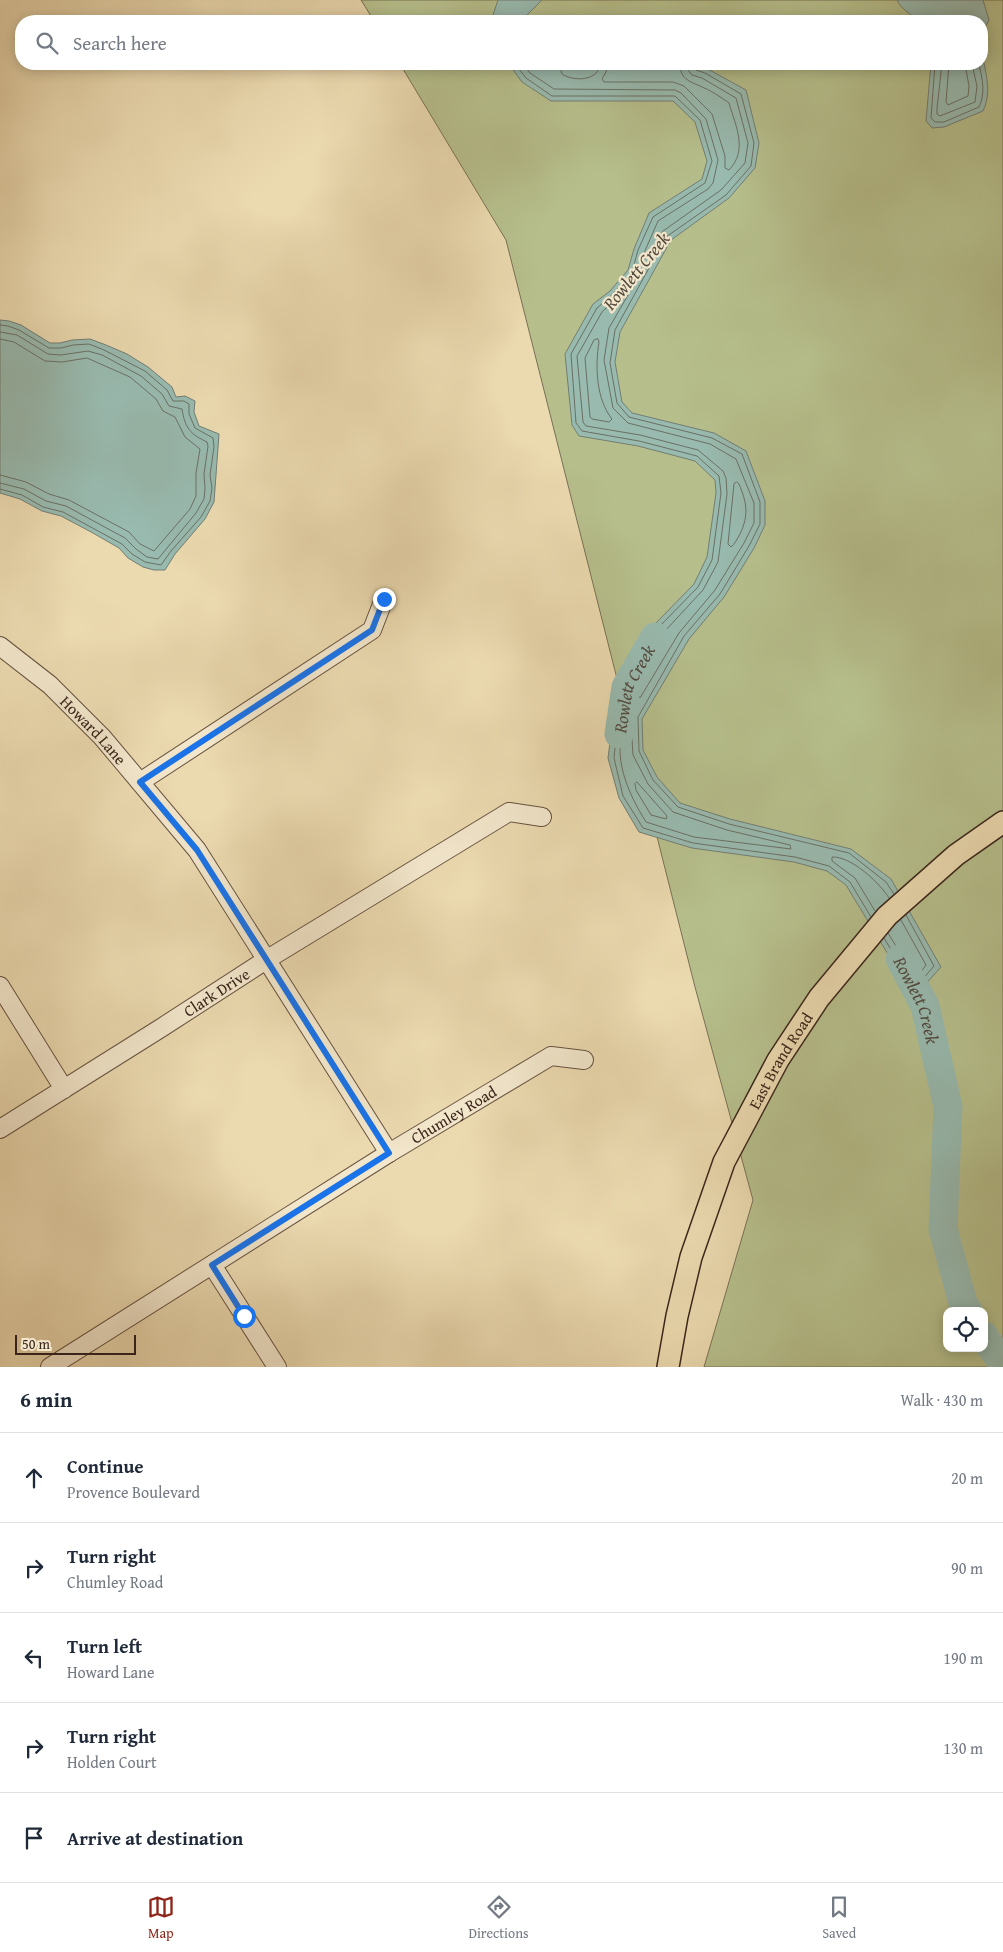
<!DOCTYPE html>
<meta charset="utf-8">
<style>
:root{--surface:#fff;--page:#f2f2f3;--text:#1f2937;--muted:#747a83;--line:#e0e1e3;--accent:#8f2418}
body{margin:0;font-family:"Gentium Book Plus",serif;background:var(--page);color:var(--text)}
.controls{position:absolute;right:15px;bottom:15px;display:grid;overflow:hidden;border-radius:10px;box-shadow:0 2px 12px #0003}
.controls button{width:45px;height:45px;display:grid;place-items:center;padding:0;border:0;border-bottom:1px solid var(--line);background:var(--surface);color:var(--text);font:25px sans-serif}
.scale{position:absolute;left:15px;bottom:12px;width:121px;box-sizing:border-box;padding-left:5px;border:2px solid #3b251b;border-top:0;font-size:14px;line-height:18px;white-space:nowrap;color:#3b251b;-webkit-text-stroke:4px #f2e6cb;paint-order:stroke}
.stop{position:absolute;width:15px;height:15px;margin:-11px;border:4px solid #1a73e8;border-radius:50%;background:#fff}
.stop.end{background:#1a73e8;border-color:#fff;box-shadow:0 1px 5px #0008}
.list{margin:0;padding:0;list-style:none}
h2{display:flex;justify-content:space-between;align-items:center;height:65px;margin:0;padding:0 20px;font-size:21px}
h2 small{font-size:16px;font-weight:400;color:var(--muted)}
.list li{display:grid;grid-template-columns:32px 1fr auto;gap:15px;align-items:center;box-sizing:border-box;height:90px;padding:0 20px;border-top:1px solid var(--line)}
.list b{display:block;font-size:19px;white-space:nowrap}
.list p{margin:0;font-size:16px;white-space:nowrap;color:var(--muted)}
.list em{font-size:16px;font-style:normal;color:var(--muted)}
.icon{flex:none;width:28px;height:28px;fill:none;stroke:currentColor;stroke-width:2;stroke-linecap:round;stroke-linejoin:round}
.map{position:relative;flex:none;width:1003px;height:1367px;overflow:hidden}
.search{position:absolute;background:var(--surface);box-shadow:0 2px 12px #0003;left:15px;right:15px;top:15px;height:55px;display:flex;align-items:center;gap:12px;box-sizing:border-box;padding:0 18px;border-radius:20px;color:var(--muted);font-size:19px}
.sheet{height:515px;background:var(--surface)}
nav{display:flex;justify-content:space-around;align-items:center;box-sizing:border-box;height:70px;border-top:1px solid var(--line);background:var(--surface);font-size:14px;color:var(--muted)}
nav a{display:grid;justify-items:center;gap:2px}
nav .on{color:var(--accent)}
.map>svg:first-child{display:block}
.green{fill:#b6bf8c;stroke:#787254;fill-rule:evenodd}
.water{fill:#98baaf;stroke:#737e74}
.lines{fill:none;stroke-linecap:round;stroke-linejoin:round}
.shore{stroke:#6a7065;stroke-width:1}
.river{stroke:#98baaf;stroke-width:29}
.minor-casing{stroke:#675240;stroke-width:20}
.major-casing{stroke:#3b251b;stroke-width:24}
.minor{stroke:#f2e6cb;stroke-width:18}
.major{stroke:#ebd9af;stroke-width:21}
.route{stroke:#1a73e8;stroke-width:6}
.labels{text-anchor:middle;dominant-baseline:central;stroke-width:4.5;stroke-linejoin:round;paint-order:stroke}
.street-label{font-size:16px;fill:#3b251b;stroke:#f2e6cb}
.water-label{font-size:18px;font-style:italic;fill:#524a40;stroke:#f2e6cb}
</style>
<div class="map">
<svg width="1003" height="1367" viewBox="0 0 1003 1367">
<rect width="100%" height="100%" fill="#ebd9af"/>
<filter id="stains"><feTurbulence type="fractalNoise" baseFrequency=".004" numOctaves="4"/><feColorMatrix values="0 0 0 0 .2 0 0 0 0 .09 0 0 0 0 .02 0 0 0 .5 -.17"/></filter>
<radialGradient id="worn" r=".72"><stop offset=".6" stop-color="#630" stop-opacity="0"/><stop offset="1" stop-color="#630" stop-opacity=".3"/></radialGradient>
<path class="green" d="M 361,0 L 1003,0 L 1003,1367 L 704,1367 L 753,1200 L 695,987 L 506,240 L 400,64 L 982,64 L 982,21 L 374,21 ZM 947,1311 L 984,1311 L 984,1348 L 947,1348 Z"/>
<path class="water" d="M 498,0 L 542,0 L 524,18 L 523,21 L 493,21 L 493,15 Z
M 897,0 L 983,0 L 989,20 L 982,33 L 982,21 C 970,21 929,24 921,21 C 913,17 900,8 897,0 Z
M 982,54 C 986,74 992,92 983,111 L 944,127 L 932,128 L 926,121 L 931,64 L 982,64 Z
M 509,64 L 565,64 L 574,68 L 614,64 L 688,64 L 706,68 L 746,90 L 759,143 L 755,168 L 729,198 L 671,240 L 620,332 L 615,362 L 622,402 L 632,413 L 714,433 L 746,451 L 765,501 L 765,525 L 754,548 L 724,597 L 689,639 L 642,719 L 643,750 L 657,777 L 680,803 L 730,819 L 851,849 L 891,879 L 941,967 L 914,997 L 846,885 L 827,871 L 794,862 L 692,848 L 639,832 L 619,798 L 608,758 L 612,726 L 655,624 L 694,584 L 707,557 L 716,493 L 715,480 L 695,461 L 638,446 L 579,436 L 572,425 L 565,354 L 593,304 L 610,291 L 628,270 L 634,249 L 649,213 L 702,179 L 707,161 L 695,122 L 673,101 L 551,101 L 522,82 Z
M 0,320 L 9,321 L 21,325 L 50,343 L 60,343 L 72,340 L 90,339 L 106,345 L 127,354 L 148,367 L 172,387 L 176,397 L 185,396 L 195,401 L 194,412 L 199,426 L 219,434 L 214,502 L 205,519 L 175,554 L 165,570 L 154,570 L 143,567 L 128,558 L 119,548 L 93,533 L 61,516 L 42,511 L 20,499 L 0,493 Z"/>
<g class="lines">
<path class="shore" d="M 515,64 L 526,78 L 552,96 L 675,96 L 700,120 L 712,161 L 705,183 L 653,217 L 638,250 L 632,272 L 613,294 L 597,308 L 571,354 L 576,423 L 582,431 L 639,441 L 697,456 L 719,476 L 721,493 L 712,560 L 698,587 L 659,627 L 617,727 L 614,758 L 623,796 L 643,828 L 693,843 L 795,857 L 829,866 L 850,882 L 871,917
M 523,64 L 530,73 L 554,89 L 675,90 L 681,93 L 706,119 L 718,160 L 713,183 L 708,189 L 658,221 L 644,253 L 643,257 L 646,259 L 663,231 L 721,190 L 745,163 L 748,143 L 736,98 L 702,78 L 692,75 L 688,70 L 687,64
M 559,64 L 562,74 C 574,82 599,81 600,64
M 608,64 L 606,72 L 602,79 L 604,82 L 673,82 L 684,86 L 712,114 L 725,156 L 725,168 L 729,170 C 748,150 736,127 729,103 C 721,97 710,90 700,86 C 689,81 680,79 680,64
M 693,64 L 696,70 L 705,73 L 741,94 L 754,143 L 751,166 L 726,195 L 666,237 L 615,330 L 610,363 L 617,403 L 629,417 L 712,438 L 742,454 L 760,502 L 760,524 L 749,546 L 720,594 L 684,636 L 638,717 L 639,751 L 653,780 L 678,807 L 729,824 L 849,853 L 886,882 L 894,894
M 935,64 L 931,118 L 935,122 L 944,122 L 979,107 C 986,93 982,78 979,64
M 942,64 L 937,108 L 937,114 L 940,116 L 975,102 L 977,86 L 972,64
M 949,64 L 946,102 L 948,105 L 968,96 L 969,86 L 965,64
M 624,292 L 627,292 L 628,295 L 609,328 L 604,360 L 613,408 L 628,423 L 710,444 L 736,459 L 754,503 L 754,523 L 744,543 L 715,590 L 679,633 L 640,698 L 638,695 L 665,631 L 703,590 L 718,562 L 727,494 L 726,478 L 723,471 L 698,450 L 640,435 L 586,426 L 583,422 L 577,356 L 602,312 Z
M 0,325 L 8,326 L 19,330 L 49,348 L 61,348 L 73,345 L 89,344 L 104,350 L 145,371 L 167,390 L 173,401 L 184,401 L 189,404 L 189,414 L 195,428 L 213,438 L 214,447 L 210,475 L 212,488 L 210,501 L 201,517 L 171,551 L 161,565 L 145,562 L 132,554 L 122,544 L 63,512 L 43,507 L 22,495 L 0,489
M 0,332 L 17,335 L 48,354 L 61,355 L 88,351 L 102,355 L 141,376 L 162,394 L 169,406 L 182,409 C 185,428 190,434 207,442 L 208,446 L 204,474 L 205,488 L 204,499 L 196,513 L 158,559 L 147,557 L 136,549 L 125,538 L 66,506 L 46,501 L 24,489 L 0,483
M 0,339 L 14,342 L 45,361 L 62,362 L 87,358 L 130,377 L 156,399 L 163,411 L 175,417 L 185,437 L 200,449 L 196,473 L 196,496 L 190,509 L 154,551 L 140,544 L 129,532 L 69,500 L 49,494 L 26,482 L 0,475
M 598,339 L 599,342 C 595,366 596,399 612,419 L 609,422 L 592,419 L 590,417 L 585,358 L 594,340 Z
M 737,482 L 739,484 C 747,503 749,515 740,534 C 737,539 735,544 731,547 L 728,544 L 734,484 Z
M 627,721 L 631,723 L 633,755 L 648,784 L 673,812 L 727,830 L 790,845 L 791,849 L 694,837 L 646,822 C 629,795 609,753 627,721 Z
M 637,782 L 667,816 L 666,819 L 651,815 L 636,790 L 635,784 Z
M 875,911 L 855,878 L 832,861 L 832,857 C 851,856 880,883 889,898
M 888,933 L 914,976 L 918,976 L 926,965 L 901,920
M 884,938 L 913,986 L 916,987 L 934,966 L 906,915"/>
<g class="river">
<path id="s1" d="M 619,734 L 626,687 L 655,637"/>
<path id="s2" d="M 900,959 L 925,1006 L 948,1107 L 943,1229 L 963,1303 L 968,1311"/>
<path d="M 984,1336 L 1003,1364"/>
</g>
<g class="minor-casing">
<g id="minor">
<path id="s3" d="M 0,646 L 50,685 L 102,737 L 197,850 L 389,1153"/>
<path d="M 140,782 L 372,630 L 384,599"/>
<path d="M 0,986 L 64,1089"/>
<path id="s4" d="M 0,1129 L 161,1028 L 266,960 L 509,812 L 542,817"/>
<path d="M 212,1265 L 277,1367"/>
<path id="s5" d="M 50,1367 L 389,1153 L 551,1056 L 584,1060"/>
</g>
</g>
<g class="major-casing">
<g id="major">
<path id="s6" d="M 668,1367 L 677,1316 L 691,1257 L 724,1162 L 778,1060 L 819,998 L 887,916 L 956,855 L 1003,822"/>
</g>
</g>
<use href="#minor" class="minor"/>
<use href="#major" class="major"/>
</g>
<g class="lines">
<path class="route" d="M 244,1316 L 212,1265 L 389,1153 L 197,850 L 140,782 L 372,630 L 384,599"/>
</g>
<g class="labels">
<g class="street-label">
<text stroke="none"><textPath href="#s3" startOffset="126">Howard Lane</textPath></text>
<text stroke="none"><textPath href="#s4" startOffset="256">Clark Drive</textPath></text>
<text stroke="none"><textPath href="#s6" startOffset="329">East Brand Road</textPath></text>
<text stroke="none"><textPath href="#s5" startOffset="476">Chumley Road</textPath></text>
</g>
<g class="water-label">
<text transform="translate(636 271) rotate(-51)">Rowlett Creek</text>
<text stroke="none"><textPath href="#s1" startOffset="48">Rowlett Creek</textPath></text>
<text stroke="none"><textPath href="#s2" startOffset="45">Rowlett Creek</textPath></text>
</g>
</g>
<rect width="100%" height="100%" filter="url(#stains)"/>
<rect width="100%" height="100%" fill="url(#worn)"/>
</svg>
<div class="controls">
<button><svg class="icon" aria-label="locate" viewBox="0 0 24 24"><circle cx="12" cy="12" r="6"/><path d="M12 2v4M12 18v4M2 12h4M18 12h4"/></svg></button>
</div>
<div class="scale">50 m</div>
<div class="stop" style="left:244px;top:1316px"></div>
<div class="stop end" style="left:384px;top:599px"></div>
<div class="search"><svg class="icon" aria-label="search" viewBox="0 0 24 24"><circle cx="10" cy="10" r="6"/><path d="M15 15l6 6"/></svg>Search here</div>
</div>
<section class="sheet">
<h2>6 min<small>Walk · 430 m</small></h2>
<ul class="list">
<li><svg class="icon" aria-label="ahead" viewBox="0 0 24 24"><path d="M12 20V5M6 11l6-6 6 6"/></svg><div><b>Continue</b><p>Provence Boulevard</p></div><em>20 m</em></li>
<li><svg class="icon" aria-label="right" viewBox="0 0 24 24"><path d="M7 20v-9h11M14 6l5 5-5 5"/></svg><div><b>Turn right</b><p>Chumley Road</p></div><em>90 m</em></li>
<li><svg class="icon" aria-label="left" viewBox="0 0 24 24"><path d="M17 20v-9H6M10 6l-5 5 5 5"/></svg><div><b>Turn left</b><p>Howard Lane</p></div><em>190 m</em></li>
<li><svg class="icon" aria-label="right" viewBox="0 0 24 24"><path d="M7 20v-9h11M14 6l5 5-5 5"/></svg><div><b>Turn right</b><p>Holden Court</p></div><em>130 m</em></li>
<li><svg class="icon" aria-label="arrive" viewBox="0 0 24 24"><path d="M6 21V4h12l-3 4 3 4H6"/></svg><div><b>Arrive at destination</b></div></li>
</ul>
</section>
<nav>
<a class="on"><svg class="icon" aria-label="map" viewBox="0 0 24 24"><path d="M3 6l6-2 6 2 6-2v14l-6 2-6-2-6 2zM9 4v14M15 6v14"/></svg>Map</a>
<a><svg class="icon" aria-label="directions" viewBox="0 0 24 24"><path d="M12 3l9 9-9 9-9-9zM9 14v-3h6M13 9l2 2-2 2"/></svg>Directions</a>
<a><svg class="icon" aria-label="saved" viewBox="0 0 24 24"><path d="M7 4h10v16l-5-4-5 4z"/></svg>Saved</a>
</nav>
